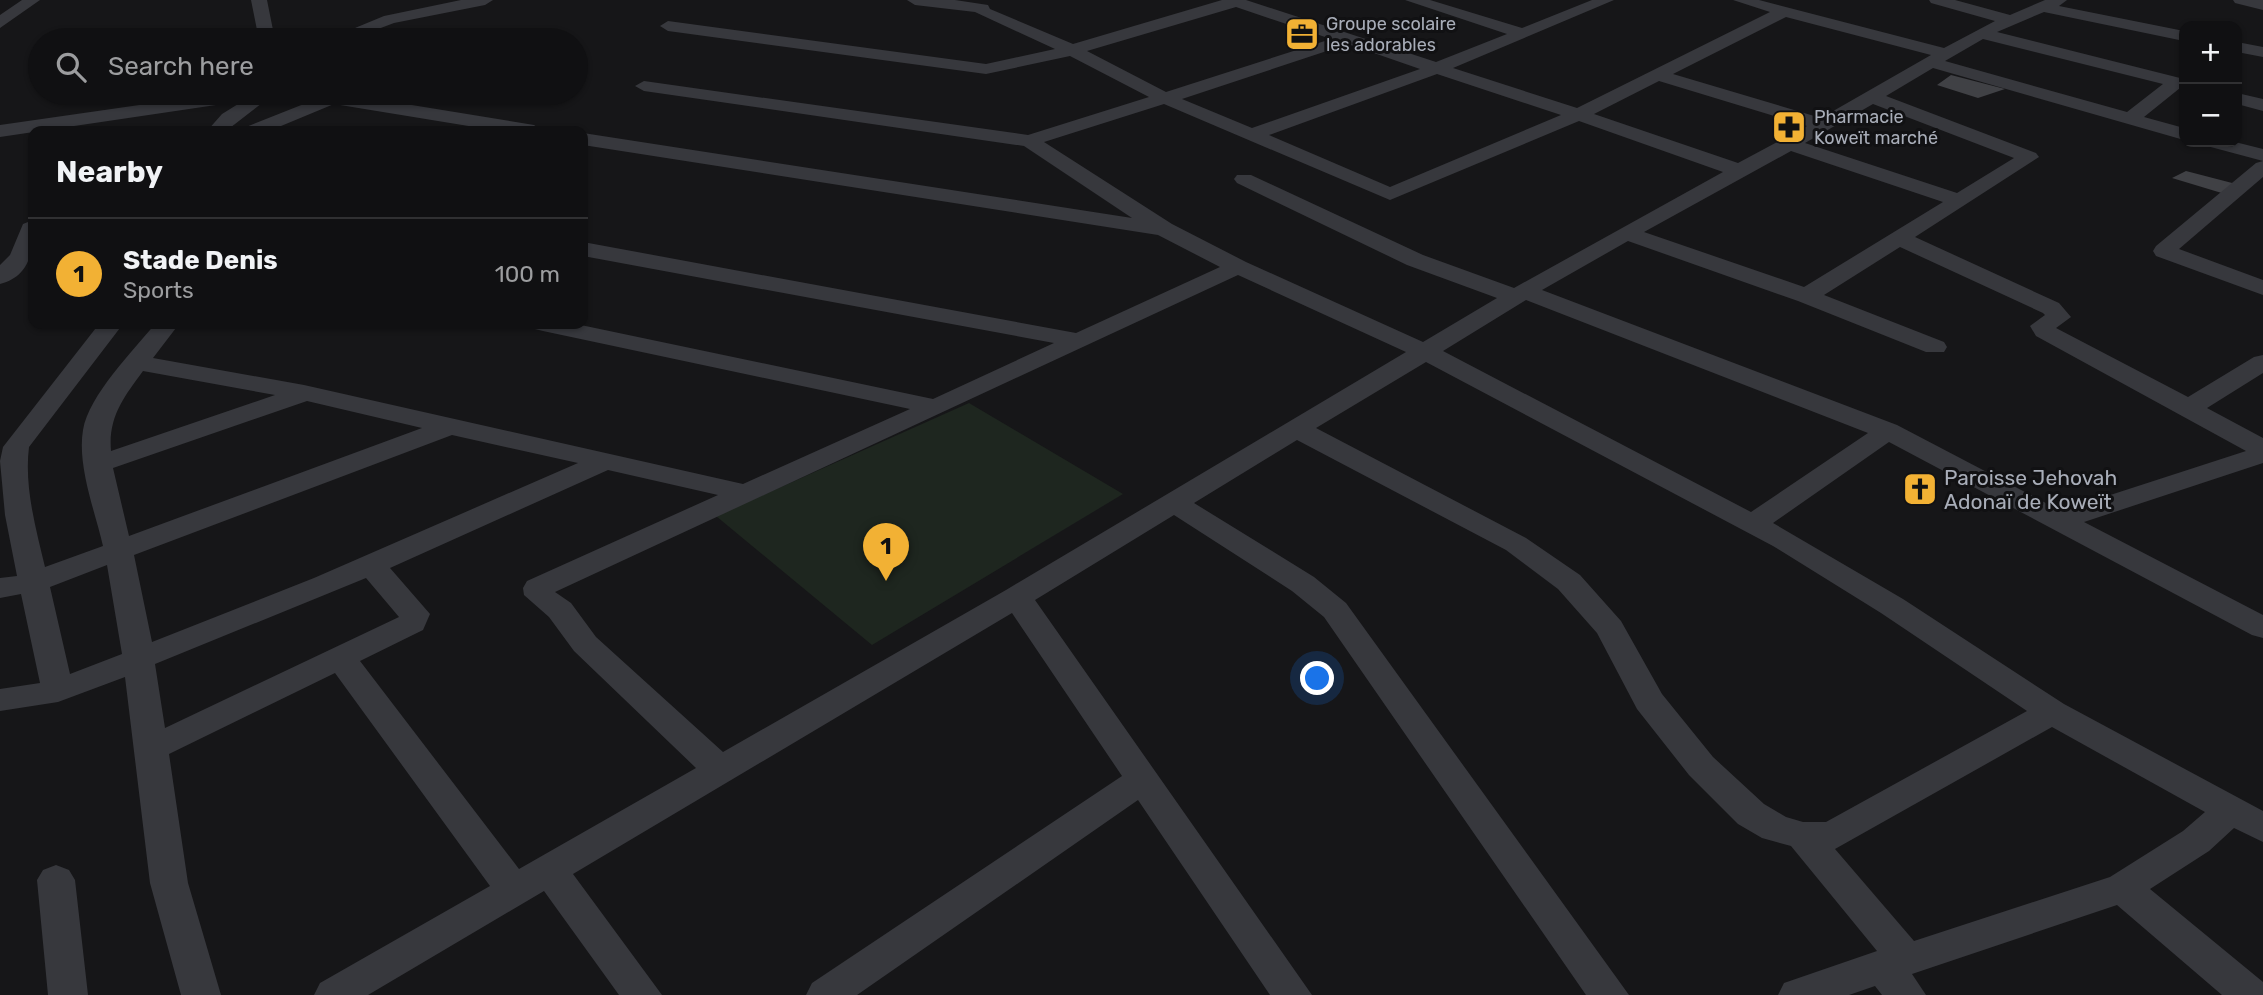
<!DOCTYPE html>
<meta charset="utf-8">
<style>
:root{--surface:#101012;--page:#19191b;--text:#f1f3f6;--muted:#9c9d9f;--line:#303032;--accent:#f2b134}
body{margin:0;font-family:Rubik,sans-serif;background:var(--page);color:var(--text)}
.controls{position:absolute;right:21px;top:21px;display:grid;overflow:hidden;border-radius:14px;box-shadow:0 2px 5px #0004}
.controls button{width:63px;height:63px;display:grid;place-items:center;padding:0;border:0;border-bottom:2px solid var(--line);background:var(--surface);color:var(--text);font:35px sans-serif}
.you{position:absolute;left:1318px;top:679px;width:24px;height:24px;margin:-18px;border:5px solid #fff;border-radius:50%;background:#1a73e8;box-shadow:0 0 0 10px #1a73e833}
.badge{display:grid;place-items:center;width:46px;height:46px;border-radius:50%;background:var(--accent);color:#111;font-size:23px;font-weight:700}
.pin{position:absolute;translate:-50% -58px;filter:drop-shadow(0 2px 4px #0008)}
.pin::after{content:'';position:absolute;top:37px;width:24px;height:21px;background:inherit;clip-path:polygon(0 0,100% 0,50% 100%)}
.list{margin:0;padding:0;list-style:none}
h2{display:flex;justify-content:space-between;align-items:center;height:91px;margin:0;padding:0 28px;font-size:30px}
h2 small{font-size:23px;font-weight:400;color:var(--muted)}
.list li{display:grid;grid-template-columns:46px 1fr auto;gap:21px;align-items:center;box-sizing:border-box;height:112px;padding:0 28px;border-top:2px solid var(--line)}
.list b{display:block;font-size:26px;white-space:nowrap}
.list p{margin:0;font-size:23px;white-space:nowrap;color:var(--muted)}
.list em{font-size:23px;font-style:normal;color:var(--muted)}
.icon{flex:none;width:38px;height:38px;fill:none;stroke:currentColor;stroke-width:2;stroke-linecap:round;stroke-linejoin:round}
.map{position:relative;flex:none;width:2263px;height:995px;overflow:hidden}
.search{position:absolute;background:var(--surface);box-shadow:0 2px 5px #0004;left:28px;top:28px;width:560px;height:77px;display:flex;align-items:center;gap:18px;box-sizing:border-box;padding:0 24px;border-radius:38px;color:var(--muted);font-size:26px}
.panel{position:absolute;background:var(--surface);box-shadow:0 2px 5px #0004;left:28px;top:126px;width:560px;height:203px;border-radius:14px}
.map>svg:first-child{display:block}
.green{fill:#1e261f}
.building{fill:#404145}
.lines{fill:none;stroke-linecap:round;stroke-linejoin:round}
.minor{fill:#37383d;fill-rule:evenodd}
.labels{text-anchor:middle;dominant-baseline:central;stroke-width:6;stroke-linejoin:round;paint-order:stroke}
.far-poi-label{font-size:18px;fill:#a8adb8;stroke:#111113;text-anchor:start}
.poi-label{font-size:21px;fill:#a8adb8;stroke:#111113;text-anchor:start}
</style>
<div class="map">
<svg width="2263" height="995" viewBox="0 0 2263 995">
<rect width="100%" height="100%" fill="#161618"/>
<path class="green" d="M 969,403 L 1123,494 L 872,645 L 716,516 Z"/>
<path class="building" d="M 1951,75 L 2005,89 L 1978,98 L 1937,85 Z
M 2186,171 L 2236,184 L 2225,194 L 2172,178 Z"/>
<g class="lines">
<path class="minor" d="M 22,0 L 40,0 L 0,28 L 0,15 Z
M 251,0 L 267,0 L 275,40 L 259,40 Z
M 461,0 L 493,0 L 485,5 L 394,23 L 349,40 L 326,40 L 384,16 Z
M 907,0 L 955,0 L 988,5 L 990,9 L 1073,44 L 1222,0 L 1246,0 L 1436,62 L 1507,34 L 1405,0 L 1430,0 L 1522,28 L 1592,0 L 1614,0 L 1453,68 L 1577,108 L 1770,12 L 1733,0 L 1759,0 L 1944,48 L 1995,21 L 1931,3 L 1929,0 L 1955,0 L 2010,15 L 2045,0 L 2067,0 L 2059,6 L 2184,31 L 2184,41 L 2044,12 L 1997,32 L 2184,79 L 2184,89 L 2180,88 L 2144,117 L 2184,128 L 2184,140 L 1933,68 L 1886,96 L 2036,153 L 2039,157 L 1915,237 L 2059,303 L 2071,317 L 2056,328 L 2188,397 L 2254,357 L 2263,355 L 2263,373 L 2207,408 L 2263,438 L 2263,463 L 2084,522 L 2263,615 L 2263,638 L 2252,635 L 1889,442 L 1773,523 L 1903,599 L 2064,704 L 2263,811 L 2263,842 L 2234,828 L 2209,851 L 2150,889 L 2263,982 L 2263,995 L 2222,995 L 2117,905 L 1912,974 L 1926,995 L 1882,995 L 1875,986 L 1849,995 L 1778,995 L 1784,983 L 1877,951 L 1791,846 L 1762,838 L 1738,824 L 1689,775 L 1637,709 L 1597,633 L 1558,589 L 1506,550 L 1297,440 L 1194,503 L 1314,577 L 1346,603 L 1629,995 L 1586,995 L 1324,617 L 1292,591 L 1174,515 L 1035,600 L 1312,995 L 1270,995 L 1138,800 L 857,995 L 806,995 L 812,983 L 1122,776 L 1012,613 L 573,874 L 662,995 L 619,995 L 544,891 L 368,995 L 314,995 L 320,983 L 490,886 L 335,673 L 169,754 L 188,883 L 221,995 L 181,995 L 150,883 L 125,677 L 58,702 L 0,711 L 0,689 L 40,683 L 21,594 L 0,598 L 0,578 L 17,576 L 5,515 L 0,461 L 3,447 L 99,324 L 123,324 L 29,447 C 24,487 36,529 45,567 L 103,546 C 95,511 77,466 83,430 C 89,395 133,351 155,324 L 179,324 L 153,358 L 304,385 L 743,484 L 910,409 L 543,331 L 535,329 L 531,324 L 576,324 L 933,399 L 1054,343 L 583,256 L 583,242 L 1076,333 L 1220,267 L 1158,235 L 583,145 L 583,133 L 1132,218 L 1024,146 L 644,91 L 635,86 L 644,81 L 1028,135 L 1149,97 L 1070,56 L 986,74 L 668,31 L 660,26 L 668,21 L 986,64 L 1055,49 L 975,12 L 915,5 ZM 1236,7 L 1331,39 L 1166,92 L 1087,51 ZM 1786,17 L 1931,55 L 1821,118 L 1673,74 ZM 1983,39 L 2163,84 L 2127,112 L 1945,61 ZM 1348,44 L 1420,69 L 1252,128 L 1182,99 ZM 1437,74 L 1561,115 L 1390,187 L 1269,135 ZM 1659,81 L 1807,126 L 1738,163 L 1594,114 ZM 1164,104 L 1390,200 L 1579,121 L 1723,172 L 1514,288 L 1423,255 L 1251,175 L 1237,175 L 1234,179 L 1237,183 L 1407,265 L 1497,298 L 1423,342 L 1246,262 L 1172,224 L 1044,142 ZM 1873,104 L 2014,158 L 1957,193 L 1805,143 ZM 1791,151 L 1943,202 L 1804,287 L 1644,232 ZM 1628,241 L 1798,301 L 1926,352 L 1944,352 L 1947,347 L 1944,342 L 1824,295 L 1900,247 L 2043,313 L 2045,315 L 2030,326 L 2036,336 L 2246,451 L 2061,511 L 1897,425 L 1542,290 ZM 1238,275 L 1406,352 L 1006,590 L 723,752 L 596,637 L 571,603 L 555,592 ZM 1526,300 L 1868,433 L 1751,512 L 1443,351 ZM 1426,362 L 1773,546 L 1881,613 L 2027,711 L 1826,822 L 1803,822 L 1786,817 L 1764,804 L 1713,757 L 1662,694 L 1621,621 L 1580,575 L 1526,538 L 1316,428 ZM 143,371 L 275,395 L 111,451 C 108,417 124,397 143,371 ZM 307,401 L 422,428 L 129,536 L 113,468 ZM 452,435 L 578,463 L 314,578 L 152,642 L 134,555 ZM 608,470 L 718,495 L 527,581 L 523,588 L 524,595 L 549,617 L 574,651 L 696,768 L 519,869 L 360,661 L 423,630 L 430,614 L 390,568 ZM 107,565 L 122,654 L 70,674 L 50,587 ZM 366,578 L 399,617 L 165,728 L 155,664 ZM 2052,727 L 2205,812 L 2183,831 L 2110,877 L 1914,941 L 1835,849 Z
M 2233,0 L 2263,0 L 2263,10 L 2235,3 Z
M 2237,42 L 2263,47 L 2263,57 L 2237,52 Z
M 223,93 L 267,93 L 270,97 L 226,131 L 207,131 L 222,114 L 243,101 L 0,137 L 0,125 Z
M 314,93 L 338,93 L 534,125 L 543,131 L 499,131 L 334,104 L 269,131 L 244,131 L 246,127 L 319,98 Z
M 2237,93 L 2263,99 L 2263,111 L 2237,104 Z
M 2204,142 L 2235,142 L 2263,149 L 2263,161 L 2207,146 Z
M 2263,161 L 2263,177 L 2179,249 L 2263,280 L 2263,295 L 2156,256 L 2153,251 L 2156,246 L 2256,163 Z
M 33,220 C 34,247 32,276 0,284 L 0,265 L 10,255 L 23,224 Z
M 56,865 L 69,870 L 75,880 L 88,995 L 48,995 L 37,880 L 43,870 Z"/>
</g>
<defs>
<g id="office-square" transform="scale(1.75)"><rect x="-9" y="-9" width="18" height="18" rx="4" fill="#f2b134" stroke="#111113"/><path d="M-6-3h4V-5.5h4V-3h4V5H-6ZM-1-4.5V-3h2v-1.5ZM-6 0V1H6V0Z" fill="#111"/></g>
<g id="pharmacy-square" transform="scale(1.75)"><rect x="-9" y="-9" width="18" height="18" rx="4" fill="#f2b134" stroke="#111113"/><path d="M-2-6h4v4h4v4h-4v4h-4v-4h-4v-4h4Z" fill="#111"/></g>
<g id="church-square" transform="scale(1.75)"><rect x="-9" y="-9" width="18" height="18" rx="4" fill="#f2b134" stroke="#111113"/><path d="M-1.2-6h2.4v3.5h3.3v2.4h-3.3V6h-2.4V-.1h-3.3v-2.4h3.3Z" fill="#111"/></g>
</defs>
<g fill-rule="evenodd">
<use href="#office-square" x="1302" y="34"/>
<use href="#pharmacy-square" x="1789" y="127"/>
<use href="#church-square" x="1920" y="489"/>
</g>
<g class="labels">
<g class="far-poi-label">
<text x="1326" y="24">Groupe scolaire<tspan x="1326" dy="21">les adorables</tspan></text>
<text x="1814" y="117">Pharmacie<tspan x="1814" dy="21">Koweït marché</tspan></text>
</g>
<g class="poi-label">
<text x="1944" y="477">Paroisse Jehovah<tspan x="1944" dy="24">Adonaï de Koweït</tspan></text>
</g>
</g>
</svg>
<div class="controls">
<button>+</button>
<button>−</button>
</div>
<div class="you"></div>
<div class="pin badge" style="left:886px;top:581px">1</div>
<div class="search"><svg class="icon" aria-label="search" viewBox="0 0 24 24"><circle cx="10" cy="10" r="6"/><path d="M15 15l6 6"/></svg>Search here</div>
<section class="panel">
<h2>Nearby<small></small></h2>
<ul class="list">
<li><span class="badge">1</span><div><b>Stade Denis</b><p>Sports</p></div><em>100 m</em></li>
</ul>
</section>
</div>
